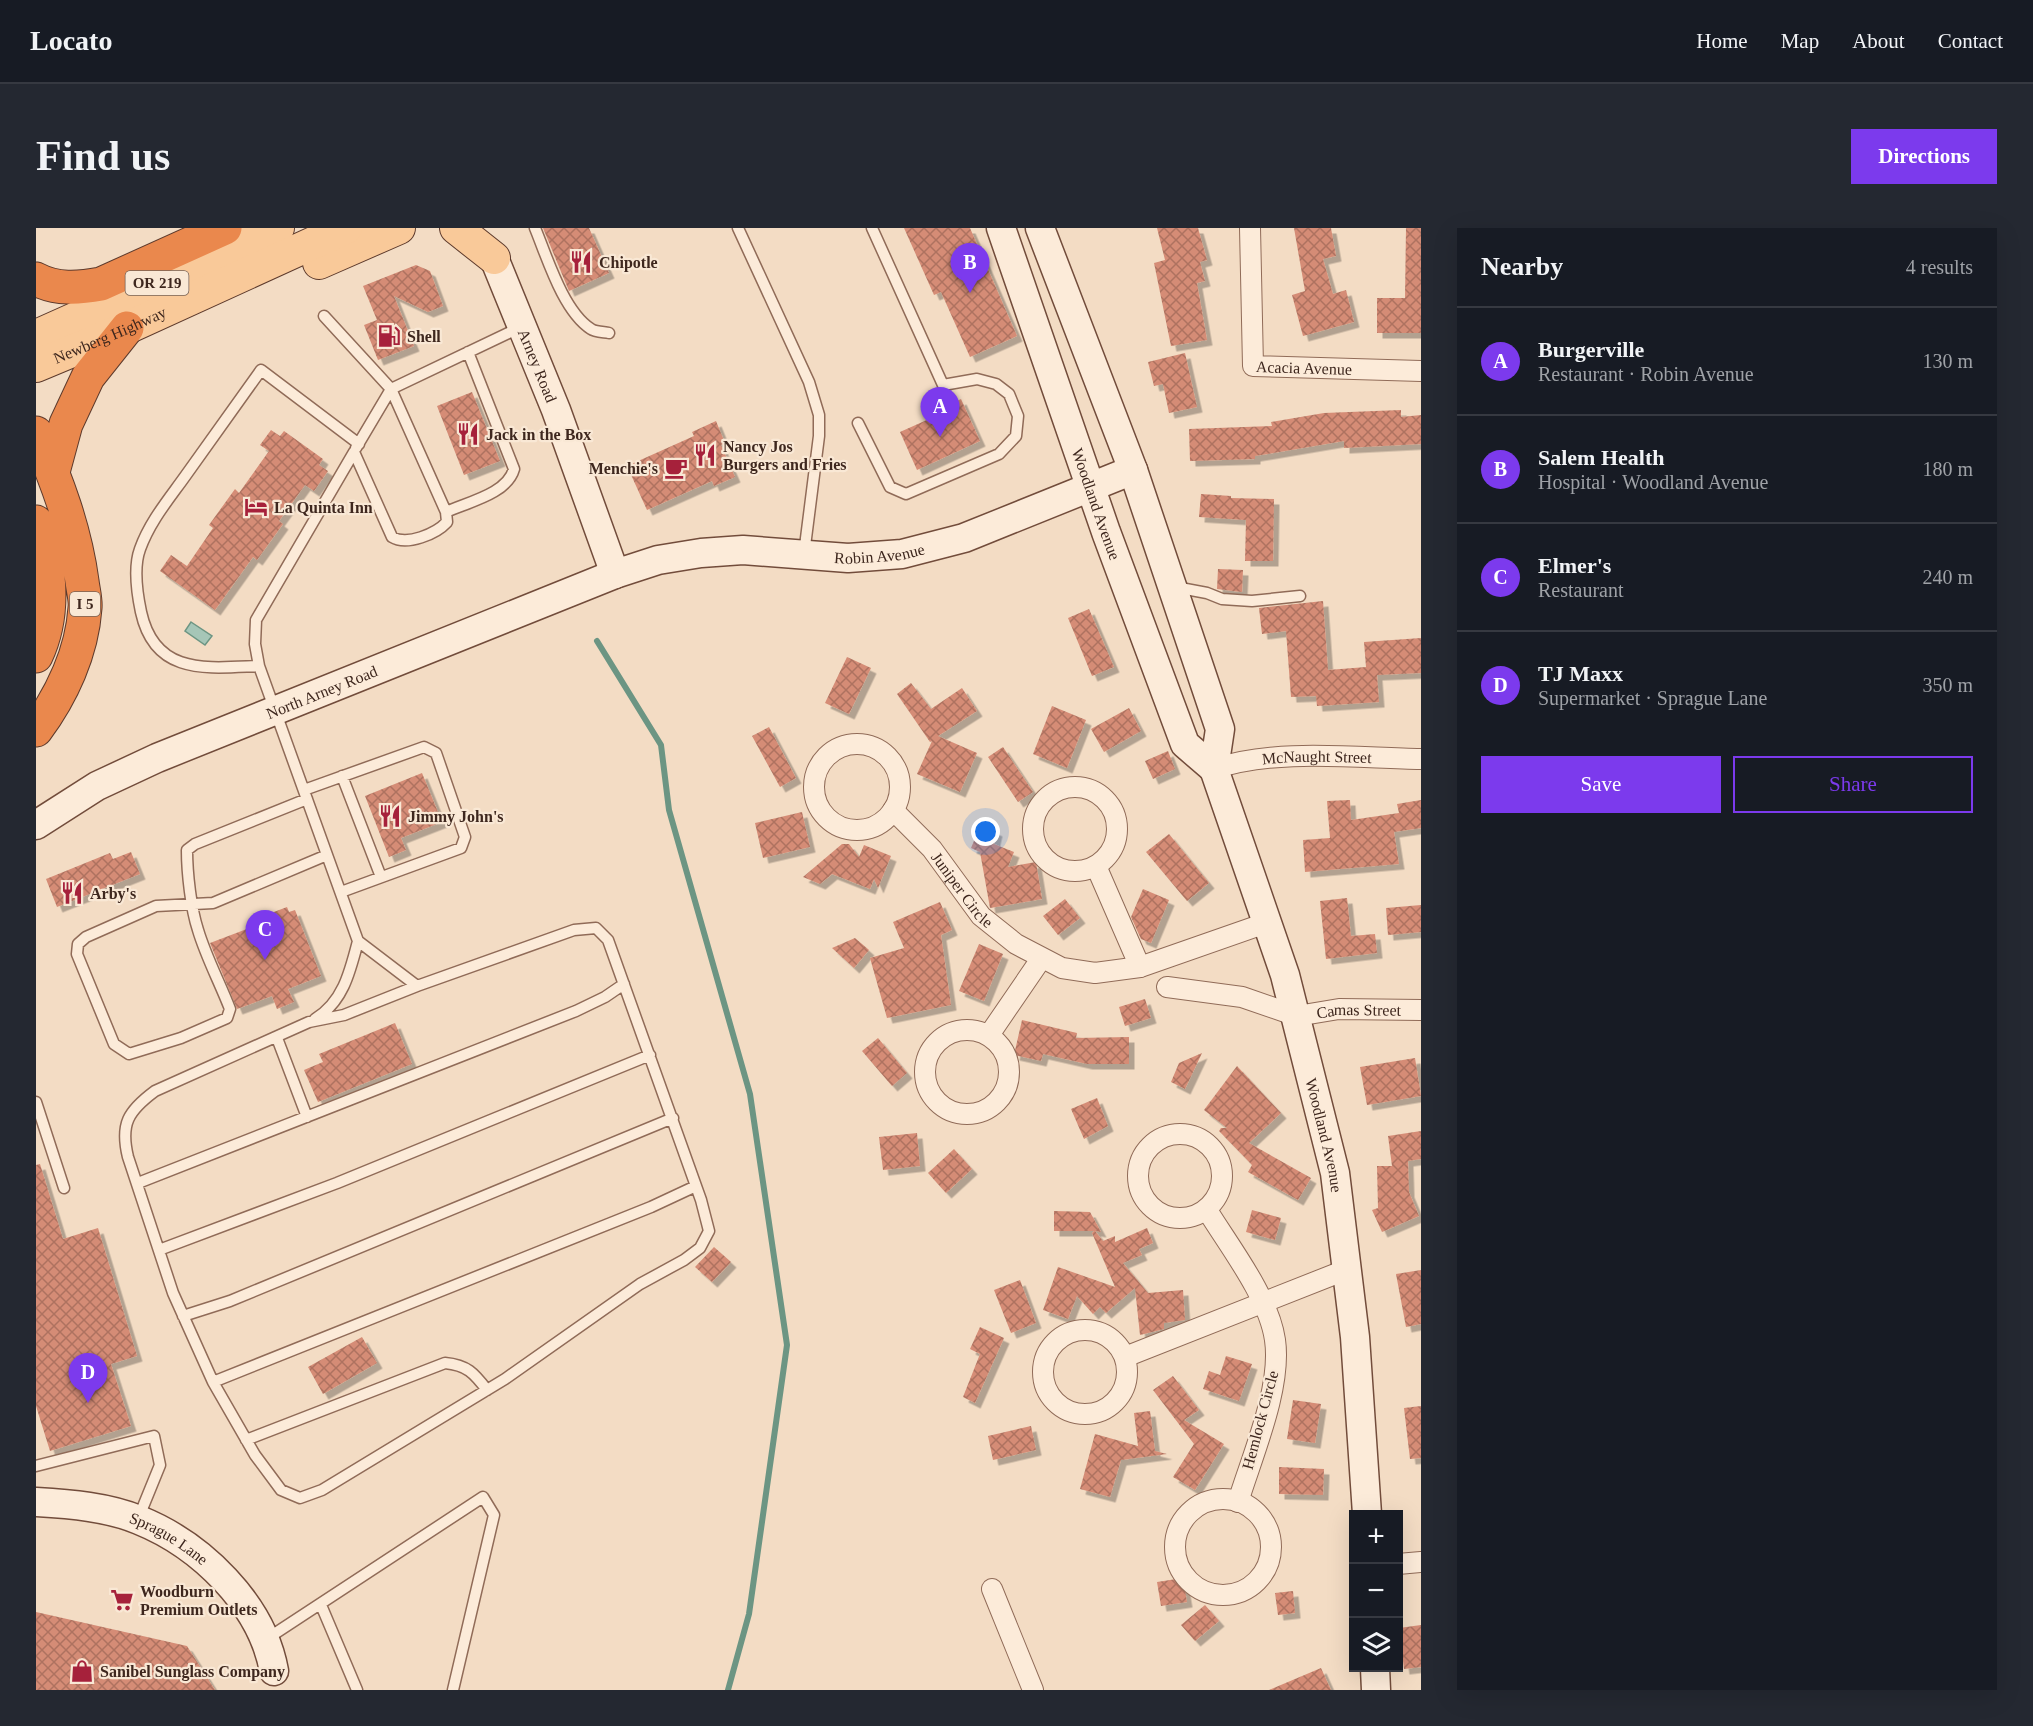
<!DOCTYPE html>
<meta charset="utf-8">
<style>
:root{--surface:#171b24;--page:#242831;--text:#f1f3f6;--muted:#9ea1a6;--line:#363941;--accent:#7c3aed}
body{margin:0;font-family:"Times New Roman",serif;background:var(--page);color:var(--text)}
.controls{position:absolute;right:18px;bottom:18px;display:grid;overflow:hidden;border-radius:0px;box-shadow:0 6px 24px #0002}
.controls button{width:54px;height:54px;display:grid;place-items:center;padding:0;border:0;border-bottom:2px solid var(--line);background:var(--surface);color:var(--text);font:30px sans-serif}
.you{position:absolute;left:950px;top:604px;width:21px;height:21px;margin:-15px;border:4px solid #fff;border-radius:50%;background:#1a73e8;box-shadow:0 0 0 9px #1a73e833}
.badge{display:grid;place-items:center;width:39px;height:39px;border-radius:50%;background:var(--accent);color:#fff;font-size:20px;font-weight:700}
.pin{position:absolute;translate:-50% -50px;filter:drop-shadow(0 2px 3px #0008)}
.pin::after{content:'';position:absolute;top:32px;width:21px;height:18px;background:inherit;clip-path:polygon(0 0,100% 0,50% 100%)}
.list{margin:0;padding:0;list-style:none}
h2{display:flex;justify-content:space-between;align-items:center;height:78px;margin:0;padding:0 24px;font-size:26px}
h2 small{font-size:20px;font-weight:400;color:var(--muted)}
.list li{display:grid;grid-template-columns:39px 1fr auto;gap:18px;align-items:center;box-sizing:border-box;height:108px;padding:0 24px;border-top:2px solid var(--line)}
.list b{display:block;font-size:22px;white-space:nowrap}
.list p{margin:0;font-size:20px;white-space:nowrap;color:var(--muted)}
.list em{font-size:20px;font-style:normal;color:var(--muted)}
.actions{display:flex;gap:12px;padding:18px 24px}
.actions a{flex:1;padding:14px 0;border:2px solid var(--accent);border-radius:0px;text-align:center;font-size:21px;color:var(--accent)}
.actions .main{background:var(--accent);color:#fff}
.icon{flex:none;width:33px;height:33px;fill:none;stroke:currentColor;stroke-width:2;stroke-linecap:round;stroke-linejoin:round}
.map{position:relative;flex:none;width:1385px;height:1462px;overflow:hidden;border-radius:0px}
header{display:flex;align-items:center;gap:36px;box-sizing:border-box;height:84px;padding:0 30px;background:var(--surface);border-bottom:2px solid var(--line)}
header strong{font-size:28px}
nav{display:flex;gap:33px;margin-inline-start:auto;font-size:21px}
.intro{display:flex;align-items:center;justify-content:space-between;box-sizing:border-box;height:144px;padding:0 36px}
h1{margin:0;font-size:42px}
.button{padding:15px 27px;border-radius:0px;background:var(--accent);color:#fff;font-size:21px;font-weight:700}
main{display:flex;gap:36px;padding:0 36px}
aside{flex:1;background:var(--surface);border-radius:0px;box-shadow:0 6px 24px #0002}
.map>svg:first-child{display:block}
.water{fill:#a6c6b7;stroke:#6c9583;stroke-width:1.5}
.lines{fill:none;stroke-linecap:round;stroke-linejoin:round}
.stream{stroke:#6c9583;stroke-width:6}
.building{fill:url(#building-cross-hatch);filter:url(#shadow)}
.lane-casing{stroke:#906b58;stroke-width:13}
.street-casing{stroke:#906b58;stroke-width:22}
.secondary-casing{stroke:#724c3b;stroke-width:31}
.primary-casing{stroke:#5d3a2c;stroke-width:34}
.highway-casing{stroke:#5d3a2c;stroke-width:35}
.lane{stroke:#fcebd9;stroke-width:10}
.street{stroke:#fcebd9;stroke-width:20}
.secondary{stroke:#fcebd9;stroke-width:28}
.primary{stroke:#f9c999;stroke-width:32}
.highway{stroke:#ea884d;stroke-width:33}
.labels{text-anchor:middle;dominant-baseline:central;stroke-width:4.5;stroke-linejoin:round;paint-order:stroke}
.shield{fill:#f9e8d5;stroke:#766155;stroke-width:1.5}
.shield-label{font-size:15px;font-weight:bold;fill:#3e271e}
.poi-label{font-size:16px;font-weight:bold;fill:#3e271e;stroke:#f9e8d5;text-anchor:start}
.street-label{font-size:16px;fill:#3e271e;stroke:#f9e8d5}
</style>
<header>
<strong>Locato</strong>
<nav><a>Home</a><a>Map</a><a>About</a><a>Contact</a></nav>
</header>
<div class="intro"><h1>Find us</h1><a class="button">Directions</a></div>
<main>
<div class="map">
<svg width="1385" height="1462" viewBox="0 0 1385 1462">
<defs>
<pattern id="building-cross-hatch" width="8" height="8" patternUnits="userSpaceOnUse" patternTransform="scale(1.5)"><rect width="8" height="8" fill="#d58c76"/><path d="M0 0l8 8M0 8l8-8" fill="none" stroke="#ae7260"/></pattern>
<filter id="shadow"><feDropShadow dx="5.5" dy="5.5" stdDeviation="0" flood-color="#0004"/></filter>
</defs>
<rect width="100%" height="100%" fill="#f3dcc4"/>
<path class="water" d="M 155,394 L 176,408 L 169,417 L 149,403 Z"/>
<g class="lines">
<path class="stream" d="M 561,413 L 625,517 L 633,582 L 714,866 L 751,1117 L 713,1386 L 692,1462"/>
</g>
<path class="building" d="M 507,0 L 553,0 L 573,45 L 533,63 Z
M 868,0 L 934,0 L 981,108 L 934,129 L 905,64 L 898,67 Z
M 1121,0 L 1162,0 L 1171,32 L 1164,34 L 1169,53 L 1161,55 L 1171,112 L 1135,118 L 1118,35 L 1129,32 Z
M 1258,0 L 1295,0 L 1300,28 L 1287,31 L 1297,66 L 1310,62 L 1318,94 L 1267,108 L 1256,67 L 1269,63 Z
M 1370,0 L 1385,0 L 1385,105 L 1341,105 L 1341,70 L 1369,70 Z
M 380,37 L 394,43 L 407,78 L 392,84 L 358,68 L 378,118 L 342,132 L 328,97 L 341,92 L 327,58 Z
M 1149,125 L 1161,179 L 1133,185 L 1127,156 L 1118,158 L 1112,134 Z
M 436,164 L 464,233 L 428,247 L 401,178 Z
M 925,171 L 944,213 L 881,242 L 864,204 L 893,191 L 891,187 Z
M 1365,182 L 1365,189 L 1385,187 L 1385,216 L 1308,220 L 1308,213 L 1219,228 L 1219,231 L 1154,233 L 1153,201 L 1236,198 L 1235,194 L 1288,185 Z
M 680,193 L 689,215 L 685,217 L 699,249 L 678,258 L 676,253 L 611,282 L 591,238 L 658,208 L 656,204 Z
M 235,202 L 244,208 L 248,203 L 287,231 L 283,237 L 292,243 L 278,263 L 269,257 L 243,293 L 247,296 L 221,332 L 217,329 L 179,382 L 124,343 L 135,327 L 151,338 L 177,300 L 173,297 L 199,261 L 203,265 L 233,223 L 224,217 Z
M 1165,266 L 1195,268 L 1195,270 L 1238,271 L 1237,333 L 1209,333 L 1210,292 L 1163,289 Z
M 1182,341 L 1207,342 L 1206,364 L 1181,361 Z
M 1287,373 L 1292,442 L 1330,439 L 1328,414 L 1385,410 L 1385,445 L 1341,447 L 1343,474 L 1281,478 L 1280,468 L 1255,469 L 1250,403 L 1226,406 L 1223,380 Z
M 1053,381 L 1078,439 L 1056,448 L 1032,390 Z
M 811,429 L 835,440 L 813,486 L 789,475 Z
M 875,455 L 895,481 L 926,460 L 941,483 L 902,508 L 941,525 L 924,564 L 881,546 L 896,513 L 894,514 L 861,466 Z
M 1016,478 L 1050,492 L 1031,540 L 997,526 Z
M 1093,480 L 1105,503 L 1068,524 L 1055,501 Z
M 733,499 L 760,550 L 744,559 L 716,508 Z
M 967,519 L 997,564 L 982,574 L 952,529 Z
M 1132,523 L 1139,541 L 1117,551 L 1109,533 Z
M 386,545 L 406,594 L 365,610 L 370,622 L 353,629 L 329,568 Z
M 1314,572 L 1315,592 L 1363,585 L 1361,576 L 1385,572 L 1385,600 L 1358,604 L 1363,636 L 1269,644 L 1267,612 L 1294,610 L 1291,573 Z
M 766,584 L 774,619 L 727,630 L 719,595 Z
M 945,596 L 961,603 L 958,616 L 978,624 L 972,639 L 1000,634 L 1006,671 L 954,680 L 944,624 L 935,620 Z
M 1133,606 L 1173,655 L 1151,673 L 1110,624 Z
M 806,616 L 813,616 L 823,629 L 828,617 L 855,628 L 842,660 L 838,651 L 834,661 L 796,646 L 784,656 L 767,649 Z
M 95,624 L 104,646 L 21,679 L 10,651 L 74,625 L 77,631 Z
M 1107,661 L 1133,672 L 1115,715 L 1105,711 L 1095,689 Z
M 1311,670 L 1315,708 L 1339,706 L 1341,725 L 1290,731 L 1284,673 Z
M 1029,671 L 1044,690 L 1022,707 L 1007,688 Z
M 904,674 L 916,702 L 905,707 L 915,777 L 851,790 L 834,730 L 868,720 L 857,694 Z
M 1385,677 L 1385,704 L 1352,707 L 1350,680 Z
M 251,679 L 253,684 L 259,682 L 285,748 L 252,761 L 258,774 L 241,781 L 236,768 L 201,781 L 174,715 L 232,693 L 230,687 Z
M 819,710 L 833,722 L 818,740 L 796,720 Z
M 943,716 L 967,726 L 948,773 L 923,763 Z
M 1109,771 L 1115,790 L 1089,798 L 1083,779 Z
M 986,792 L 1041,805 L 1040,810 L 1093,809 L 1093,836 L 1051,836 L 1007,826 L 1005,833 L 978,827 Z
M 359,795 L 376,836 L 282,874 L 268,842 L 287,834 L 283,826 Z
M 842,810 L 871,845 L 856,858 L 826,823 Z
M 1166,825 L 1149,861 L 1135,854 L 1143,835 Z
M 1379,830 L 1385,868 L 1331,877 L 1324,839 Z
M 1201,838 L 1245,885 L 1213,915 L 1275,950 L 1262,972 L 1212,944 L 1216,937 L 1183,903 L 1185,900 L 1191,900 L 1168,882 Z
M 1061,870 L 1072,898 L 1048,911 L 1035,881 Z
M 1385,903 L 1385,931 L 1372,933 L 1373,964 L 1383,988 L 1346,1004 L 1336,982 L 1342,980 L 1341,938 L 1356,938 L 1352,908 Z
M 881,905 L 884,938 L 847,942 L 843,909 Z
M 918,921 L 936,941 L 910,965 L 892,945 Z
M 4,936 L 27,1011 L 62,1000 L 101,1128 L 75,1136 L 95,1198 L 14,1223 L 0,1178 L 0,937 Z
M 1216,982 L 1245,990 L 1239,1012 L 1210,1004 Z
M 1018,983 L 1054,984 L 1065,1004 L 1059,1003 L 1067,1013 L 1079,1008 L 1079,1014 L 1111,1000 L 1117,1015 L 1103,1021 L 1106,1027 L 1087,1035 L 1112,1065 L 1147,1062 L 1149,1092 L 1128,1095 L 1128,1101 L 1104,1107 L 1099,1060 L 1070,1085 L 1064,1079 L 1057,1086 L 1041,1068 L 1032,1091 L 1007,1082 L 1022,1039 L 1079,1059 L 1056,1005 L 1058,1003 L 1018,1003 Z
M 678,1019 L 695,1034 L 676,1054 L 659,1039 Z
M 1385,1042 L 1385,1096 L 1370,1099 L 1360,1046 Z
M 984,1052 L 1000,1095 L 975,1105 L 958,1062 Z
M 944,1099 L 968,1110 L 939,1175 L 927,1169 L 944,1126 L 934,1121 Z
M 326,1109 L 341,1135 L 287,1166 L 272,1139 Z
M 1190,1128 L 1216,1136 L 1203,1173 L 1167,1161 L 1173,1143 L 1184,1147 Z
M 1137,1148 L 1163,1182 L 1148,1192 L 1188,1216 L 1159,1262 L 1137,1249 L 1158,1216 L 1117,1162 Z
M 1257,1172 L 1285,1176 L 1279,1215 L 1251,1211 Z
M 1385,1178 L 1385,1230 L 1374,1231 L 1368,1180 Z
M 1114,1183 L 1119,1223 L 1131,1226 L 1085,1232 L 1074,1269 L 1044,1261 L 1059,1206 L 1102,1218 L 1098,1185 Z
M 995,1198 L 1000,1222 L 957,1232 L 952,1208 Z
M 1243,1239 L 1288,1241 L 1287,1267 L 1243,1266 Z
M 1147,1350 L 1151,1374 L 1125,1378 L 1121,1354 Z
M 1257,1363 L 1259,1385 L 1242,1387 L 1239,1365 Z
M 1169,1377 L 1183,1393 L 1159,1413 L 1145,1397 Z
M 0,1384 L 151,1418 L 179,1462 L 0,1462 Z
M 1385,1397 L 1385,1439 L 1368,1441 L 1363,1400 Z
M 1285,1440 L 1295,1462 L 1233,1462 Z"/>
<g class="lines">
<g class="lane-casing">
<path id="lane" d="M 499,0 C 511,29 527,83 555,101 C 559,104 568,104 573,105
M 702,0 L 773,154 L 783,187 L 783,208 L 768,326
M 288,88 L 355,161 L 485,99
M 355,161 L 410,284 L 411,294 C 400,306 371,318 356,309 L 318,224 L 220,392 L 219,416 L 223,438 L 322,713 L 381,758
M 822,195 L 854,259 L 870,266 L 963,226 L 980,208 L 982,188 L 973,166 L 960,156 L 941,151 L 907,157 L 836,0
M 320,220 L 355,161
M 410,284 C 432,274 471,266 478,241 L 432,124
M 1139,359 L 1171,365 L 1186,371 L 1216,373 L 1264,368
M 223,438 C 171,440 119,448 105,384 C 101,365 97,340 104,321 C 114,293 133,271 150,247 C 175,212 200,177 225,142 L 323,216
M 306,548 L 345,649
M 268,562 L 388,519 L 400,525 L 429,609 L 425,620 L 305,664
M 271,571 L 159,616 L 151,622 C 151,645 155,681 162,702 C 170,729 184,755 194,781 L 191,790 L 145,810 L 93,826 L 78,816 L 41,726 L 42,716 L 50,709 L 120,678 L 177,675 L 291,627
M 560,700 L 572,712 L 665,972 L 673,1003 L 664,1020 L 648,1032 L 604,1056 L 469,1151 L 286,1262 L 264,1270 L 245,1262 L 219,1227 L 177,1154 L 137,1065 L 92,929 C 84,896 92,883 119,863 L 273,794 L 308,787 L 381,758 L 538,702 Z
M 279,791 C 307,774 314,744 322,713
M 241,810 L 271,889
M 0,874 L 28,960
M 102,955 L 540,783 L 569,769 L 588,756
M 123,1022 L 301,955 L 614,827
M 147,1088 L 194,1073 L 637,890
M 177,1154 L 615,979 L 660,958
M 210,1212 L 409,1135 C 431,1137 438,1145 451,1162
M 0,1238 L 118,1208 L 124,1237 L 102,1291
M 285,1377 L 321,1462
M 229,1412 L 447,1269 L 458,1287 L 417,1462"/>
</g>
<g class="street-casing">
<g id="street">
<path id="s1" d="M 1214,0 L 1217,138 L 1385,143"/>
<circle cx="821" cy="559" r="43"/>
<path id="s2" d="M 1178,541 C 1239,520 1320,530 1385,531"/>
<circle cx="1039" cy="601" r="42"/>
<path id="s3" d="M 857,582 L 896,621 L 945,688 L 980,716 L 1026,740 L 1059,745 L 1104,739 L 1233,694"/>
<path d="M 1060,638 L 1104,739"/>
<path id="s4" d="M 1131,759 L 1206,769 L 1261,788 L 1303,781 L 1385,782"/>
<circle cx="931" cy="844" r="42"/>
<path d="M 953,807 L 1005,731"/>
<circle cx="1144" cy="948" r="42"/>
<path d="M 1171,982 C 1193,1018 1233,1069 1239,1112 C 1246,1160 1216,1228 1202,1274"/>
<circle cx="1049" cy="1144" r="42"/>
<path d="M 1089,1129 L 1312,1041"/>
<circle cx="1187" cy="1319" r="48"/>
<path d="M 1362,1336 L 1385,1334"/>
<path d="M 956,1361 L 997,1462"/>
</g>
</g>
<g class="secondary-casing">
<g id="secondary">
<path id="s5" d="M 965,0 L 1070,304 L 1149,516 L 1178,541"/>
<path id="s6" d="M 1004,0 L 1097,242 L 1184,501 L 1178,541 L 1249,747 L 1299,945 L 1319,1109 L 1331,1286"/>
<path id="s7" d="M 458,30 L 520,182 L 579,346"/>
<path id="s8" d="M 0,597 L 61,558 L 121,530 L 579,346 L 622,332 L 665,325 L 707,322 L 812,330 L 866,326 L 928,310 L 1097,242"/>
<path id="s9" d="M 0,1274 C 34,1276 72,1279 103,1292 C 165,1317 226,1376 238,1443"/>
<path d="M 1339,1440 L 1340,1462"/>
</g>
</g>
<g class="primary-casing">
<g id="primary">
<path d="M 420,0 L 458,30"/>
<path d="M 283,35 L 363,0"/>
<path d="M 0,108 L 242,0"/>
<path id="s10" d="M 0,138 L 91,100 L 310,0"/>
</g>
</g>
<g class="highway-casing">
<path id="highway" d="M 0,51 C 20,62 43,60 65,56 L 189,0
M 0,205 C 21,253 39,301 46,353 C 47,362 50,372 49,380 C 46,424 26,467 0,502
M 17,244 L 30,196 L 52,149 L 91,100
M 0,294 C 14,337 20,386 0,428"/>
</g>
<use href="#lane" class="lane"/>
<use href="#street" class="street"/>
<use href="#secondary" class="secondary"/>
<use href="#primary" class="primary"/>
<use href="#highway" class="highway"/>
</g>
<defs>
<g id="restaurant-bare" transform="scale(1.8)"><path d="M-5-6h1v4h1v-4h1v4h1v-4h1v5L-1.5 .5V6h-2V.5L-5-1ZM5-6V6H3V1.5H1.5Q1.5-4 5-6Z" fill="#a6213b" stroke="#f9e8d5" stroke-width="2.5" paint-order="stroke"/></g>
<g id="fuel-bare" transform="scale(1.8)"><path d="M-5.5-6h7V0h2V4h1.3V-2.5L3-4.5l.8-.8L6-3V5H2.5V1h-1V6h-7ZM-4.2-4.7v3.2H.2V-4.7Z" fill="#a6213b" stroke="#f9e8d5" stroke-width="2.5" paint-order="stroke"/></g>
<g id="cafe-bare" transform="scale(1.8)"><path d="M-5.5-4.5H6V0H3Q3 3.5 0 3.5H-2.5Q-5.5 3.5-5.5 0ZM3-3.2v2h1.7v-2ZM-6 4.5H4V6H-6Z" fill="#a6213b" stroke="#f9e8d5" stroke-width="2.5" paint-order="stroke"/></g>
<g id="hotel-bare" transform="scale(1.8)"><path d="M-6-4.5h1.5V1H6V5H4.5V3h-9V5H-6ZM-4 0a1.8 1.8 0 1 1 3.6 0ZM.5 0V-2.5h3Q6-2.5 6 0Z" fill="#a6213b" stroke="#f9e8d5" stroke-width="2.5" paint-order="stroke"/></g>
<g id="supermarket-bare" transform="scale(1.8)"><path d="M-6-5.5h2.5l.6 2H6L4.5 2H-2.5L-4.4-4H-6ZM-1.5 3.2a1.3 1.3 0 1 0 .1 0ZM3 3.2a1.3 1.3 0 1 0 .1 0Z" fill="#a6213b" stroke="#f9e8d5" stroke-width="2.5" paint-order="stroke"/></g>
<g id="shop-bare" transform="scale(1.8)"><path d="M-5-2.5h2.3a2.7 3.5 0 0 1 5.4 0H5L5.5 6h-11ZM-1.5-2.5h3a1.5 2.3 0 0 0-3 0Z" fill="#a6213b" stroke="#f9e8d5" stroke-width="2.5" paint-order="stroke"/></g>
</defs>
<g fill-rule="evenodd">
<use href="#restaurant-bare" x="545" y="34"/>
<use href="#fuel-bare" x="353" y="108"/>
<use href="#restaurant-bare" x="432" y="206"/>
<use href="#restaurant-bare" x="669" y="227"/>
<use href="#cafe-bare" x="640" y="240"/>
<use href="#hotel-bare" x="220" y="279"/>
<use href="#restaurant-bare" x="354" y="588"/>
<use href="#restaurant-bare" x="36" y="665"/>
<use href="#supermarket-bare" x="86" y="1372"/>
<use href="#shop-bare" x="46" y="1443"/>
</g>
<g class="labels">
<g class="shield">
<rect x="89.5" y="43" width="63" height="24" rx="4.5"/>
<rect x="34" y="364" width="30" height="24" rx="4.5"/>
</g>
<g class="shield-label">
<text x="121" y="55">OR 219</text>
<text x="49" y="376">I 5</text>
</g>
<g class="poi-label">
<text x="563" y="34">Chipotle</text>
<text x="371" y="108">Shell</text>
<text x="450" y="206">Jack in the Box</text>
<text x="687" y="218">Nancy Jos<tspan x="687" dy="18">Burgers and Fries</tspan></text>
<text x="622" y="240" text-anchor="end">Menchie's</text>
<text x="238" y="279">La Quinta Inn</text>
<text x="372" y="588">Jimmy John's</text>
<text x="54" y="665">Arby's</text>
<text x="104" y="1363">Woodburn<tspan x="104" dy="18">Premium Outlets</tspan></text>
<text x="64" y="1443">Sanibel Sunglass Company</text>
</g>
<g class="street-label">
<text stroke="none"><textPath href="#s10" startOffset="80">Newberg Highway</textPath></text>
<text stroke="none"><textPath href="#s7" startOffset="116">Arney Road</textPath></text>
<text stroke="none"><textPath href="#s1" startOffset="189">Acacia Avenue</textPath></text>
<text stroke="none"><textPath href="#s5" startOffset="292">Woodland Avenue</textPath></text>
<text stroke="none"><textPath href="#s8" startOffset="900">Robin Avenue</textPath></text>
<text stroke="none"><textPath href="#s8" startOffset="316">North Arney Road</textPath></text>
<text stroke="none"><textPath href="#s2" startOffset="104">McNaught Street</textPath></text>
<text stroke="none"><textPath href="#s3" startOffset="106">Juniper Circle</textPath></text>
<text stroke="none"><textPath href="#s4" startOffset="196">Camas Street</textPath></text>
<text stroke="none"><textPath href="#s6" startOffset="956">Woodland Avenue</textPath></text>
<text transform="translate(1224 1192) rotate(-75)">Hemlock Circle</text>
<text stroke="none"><textPath href="#s9" startOffset="140">Sprague Lane</textPath></text>
</g>
</g>
</svg>
<div class="controls">
<button>+</button>
<button>−</button>
<button><svg class="icon" aria-label="layers" viewBox="0 0 24 24"><path d="M12 4l9 5-9 5-9-5zM3 14l9 5 9-5"/></svg></button>
</div>
<div class="you"></div>
<div class="pin badge" style="left:904px;top:209px">A</div>
<div class="pin badge" style="left:934px;top:65px">B</div>
<div class="pin badge" style="left:229px;top:732px">C</div>
<div class="pin badge" style="left:52px;top:1175px">D</div>
</div>
<aside>
<h2>Nearby<small>4 results</small></h2>
<ul class="list">
<li><span class="badge">A</span><div><b>Burgerville</b><p>Restaurant · Robin Avenue</p></div><em>130 m</em></li>
<li><span class="badge">B</span><div><b>Salem Health</b><p>Hospital · Woodland Avenue</p></div><em>180 m</em></li>
<li><span class="badge">C</span><div><b>Elmer's</b><p>Restaurant</p></div><em>240 m</em></li>
<li><span class="badge">D</span><div><b>TJ Maxx</b><p>Supermarket · Sprague Lane</p></div><em>350 m</em></li>
</ul>
<div class="actions"><a class="main">Save</a><a>Share</a></div>
</aside>
</main>
